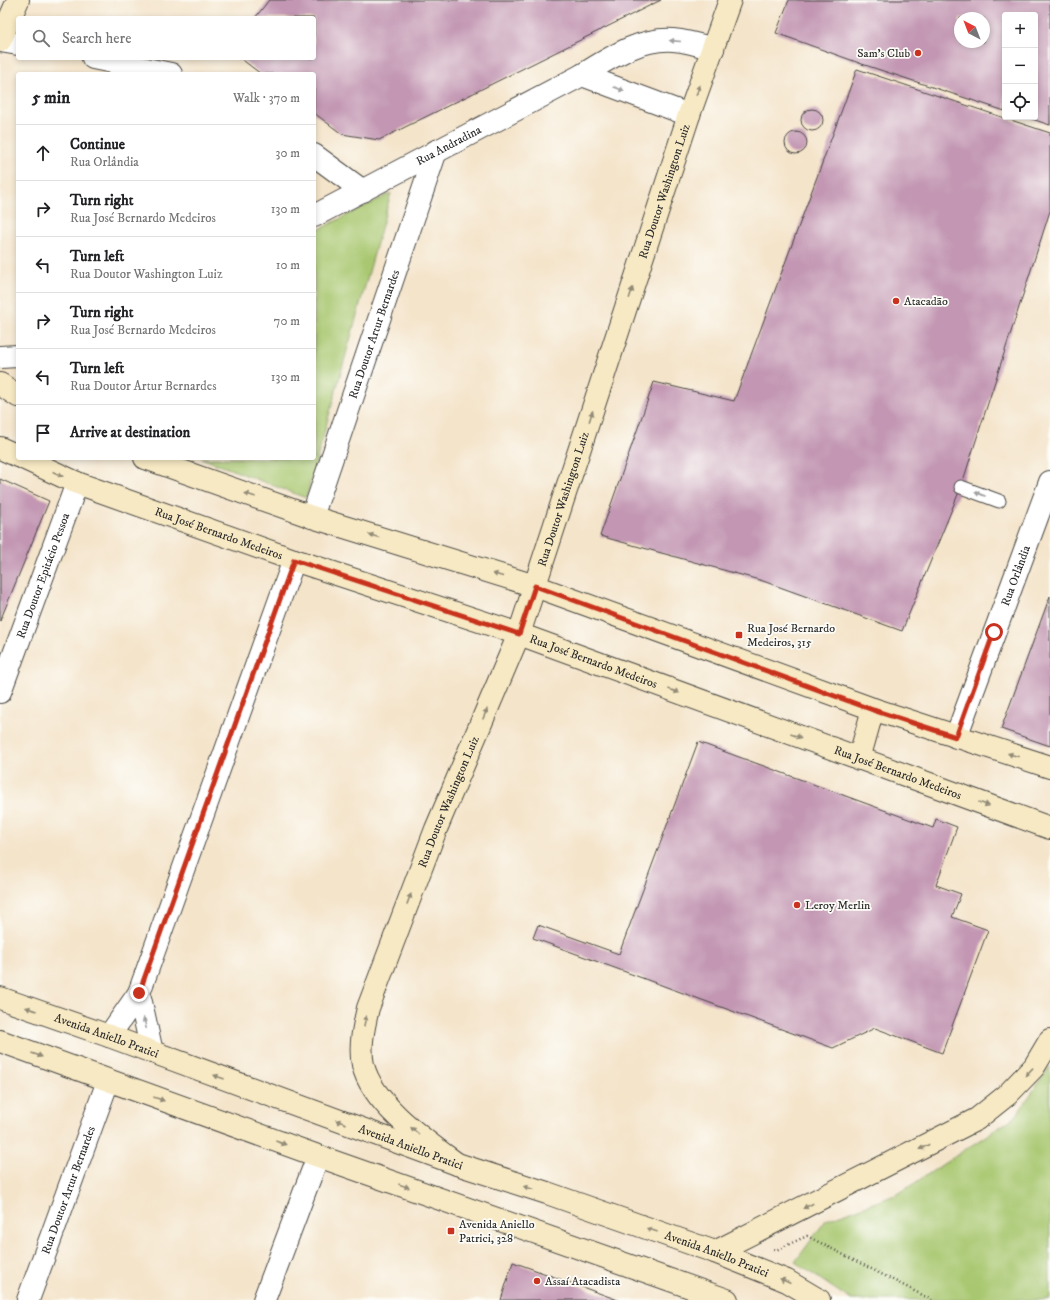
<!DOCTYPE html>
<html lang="en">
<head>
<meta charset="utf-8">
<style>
  body { margin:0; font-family:"IM FELL DW Pica",serif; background:#f6f6f6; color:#202124 }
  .controls { position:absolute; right:12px; top:12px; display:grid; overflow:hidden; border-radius:4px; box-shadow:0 2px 6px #0003 }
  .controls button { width:36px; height:36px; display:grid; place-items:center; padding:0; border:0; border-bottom:1px solid #e0e0e0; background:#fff; color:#202124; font:20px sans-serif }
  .compass { position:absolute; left:954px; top:12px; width:36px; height:36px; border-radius:50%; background:#fff; box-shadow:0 2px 6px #0003; rotate:318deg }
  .stop { position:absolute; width:12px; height:12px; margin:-9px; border:3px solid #c8321e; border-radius:50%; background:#fff }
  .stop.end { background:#c8321e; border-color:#fff; box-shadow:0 1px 4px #0008 }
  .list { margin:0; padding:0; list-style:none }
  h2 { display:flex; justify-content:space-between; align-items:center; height:52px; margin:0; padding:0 16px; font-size:17px }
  h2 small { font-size:13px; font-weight:400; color:#757577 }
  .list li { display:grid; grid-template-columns:26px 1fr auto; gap:12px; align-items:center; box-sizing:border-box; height:56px; padding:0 16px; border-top:1px solid #e0e0e0 }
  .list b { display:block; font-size:15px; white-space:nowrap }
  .list p { margin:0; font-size:13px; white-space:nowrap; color:#757577 }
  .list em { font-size:13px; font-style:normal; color:#757577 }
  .icon { flex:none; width:22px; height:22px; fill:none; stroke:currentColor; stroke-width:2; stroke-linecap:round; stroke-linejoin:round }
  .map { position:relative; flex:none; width:1050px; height:1300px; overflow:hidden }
  .search { position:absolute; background:#fff; box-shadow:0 2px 6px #0003; left:16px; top:16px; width:300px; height:44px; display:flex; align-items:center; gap:10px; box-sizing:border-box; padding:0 14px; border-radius:4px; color:#757577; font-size:15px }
  .panel { position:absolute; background:#fff; box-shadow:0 2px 6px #0003; left:16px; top:72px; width:300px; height:388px; border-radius:4px }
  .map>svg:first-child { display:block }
  .green { fill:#a8c76f; stroke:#6a794d }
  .building { fill:#c397b3; fill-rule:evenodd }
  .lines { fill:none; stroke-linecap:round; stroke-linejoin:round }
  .lane-casing { stroke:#494743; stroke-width:15 }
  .street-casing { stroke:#494743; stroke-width:24 }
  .secondary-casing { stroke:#494743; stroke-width:24 }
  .path { stroke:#494743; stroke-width:2.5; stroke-dasharray:1 3; stroke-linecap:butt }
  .lane { stroke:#fff; stroke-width:13 }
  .street { stroke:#fff; stroke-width:22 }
  .secondary { stroke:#f7e9c3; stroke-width:22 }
  .oneway { fill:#a0a0a0 }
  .oneway2 { fill:#918a77 }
  .route { stroke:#c8321e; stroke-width:5 }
  .poi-dot { fill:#c8321e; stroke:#fdfcf7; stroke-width:1.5 }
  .labels { text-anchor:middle; stroke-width:3.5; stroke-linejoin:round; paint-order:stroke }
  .poi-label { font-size:12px; fill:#2b2b2b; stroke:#fdfcf7; text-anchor:start }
  .street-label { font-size:12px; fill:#2b2b2b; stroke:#fdfcf7 }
</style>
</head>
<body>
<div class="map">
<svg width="1050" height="1300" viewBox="0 0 1050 1300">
  <rect width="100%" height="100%" fill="#fdfcf7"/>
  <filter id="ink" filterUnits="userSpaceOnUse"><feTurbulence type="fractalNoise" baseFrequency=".025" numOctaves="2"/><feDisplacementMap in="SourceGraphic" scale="8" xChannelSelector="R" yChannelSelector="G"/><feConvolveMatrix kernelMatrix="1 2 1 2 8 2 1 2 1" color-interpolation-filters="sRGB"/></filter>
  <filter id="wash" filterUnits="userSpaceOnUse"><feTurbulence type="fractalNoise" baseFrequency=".012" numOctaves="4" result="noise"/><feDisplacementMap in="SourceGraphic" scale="16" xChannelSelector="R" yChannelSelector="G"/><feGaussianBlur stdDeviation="0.9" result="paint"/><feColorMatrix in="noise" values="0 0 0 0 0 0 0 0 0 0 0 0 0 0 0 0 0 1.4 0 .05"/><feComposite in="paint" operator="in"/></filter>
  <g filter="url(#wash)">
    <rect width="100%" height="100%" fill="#f4e4ca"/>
    <!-- green -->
    <g class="green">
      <path d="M391,193L306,498L201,458H314V232Z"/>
      <path d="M1050,1066V1300H851L795,1262L826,1220L898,1194L1016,1116Z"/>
    </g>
    <g id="blocks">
      <!-- building -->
      <g class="building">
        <path d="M269,0H661L379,140L342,134L314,113V74H261L240,58H314V18H255Z"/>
        <path d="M789,0H1050V125L1026,117H1035V15H1005V111L862,64L776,33ZM960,18H984V42H960Z"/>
        <path d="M857,69L1050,133V211L961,487L902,631L763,581L600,536L654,382L734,401Z"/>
        <circle cx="812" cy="120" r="11"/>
        <circle cx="796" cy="143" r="11"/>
        <path d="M0,479L49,501L0,621Z"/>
        <path d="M1050,596V746L1001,729Z"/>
        <path d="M698,742L933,828L936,819L957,827L936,885L961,894L952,917L988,930L942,1053L875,1028L833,1048L533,938L538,925L619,954Z"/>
        <path d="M513,1262L618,1300H501Z"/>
      </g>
    </g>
  </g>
  <g filter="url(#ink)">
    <use href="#blocks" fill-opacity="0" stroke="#494743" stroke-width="1"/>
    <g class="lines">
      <!-- lane casing -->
      <g class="lane-casing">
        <path id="lane" d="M961,487L999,501"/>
      </g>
      <!-- street casing -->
      <g class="street-casing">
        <g id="street">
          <path d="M0,41L18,44"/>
          <path d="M93,58L171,74"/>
          <path d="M582,75L689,115"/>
          <path d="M314,155L363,191"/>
          <path id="s1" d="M314,216L582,75C610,58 639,38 673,40C687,41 700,45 713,49"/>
          <path d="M0,357L18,356"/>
          <path id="s2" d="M312,517L436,151"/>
          <path id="s3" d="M0,692L77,483"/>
          <path id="s4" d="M956,737L1050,482"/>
          <path d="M139,993L152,1052"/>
          <path d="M109,1036L139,993L294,560"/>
          <path id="s5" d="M28,1300L108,1081"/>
          <path d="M264,1300L318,1156"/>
        </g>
      </g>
      <!-- secondary casing -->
      <g class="secondary-casing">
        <g id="secondary">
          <path d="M0,41L18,0"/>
          <path d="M0,384L18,396"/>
          <path d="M0,448L18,456"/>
          <path id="s6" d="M23,458L77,483L294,560L519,634L1050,828"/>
          <path d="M145,458L312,517L535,586L873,709L1050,767"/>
          <path d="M859,759L873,709"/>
          <path id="s7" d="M0,998L109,1036L457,1164L547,1193L715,1252L787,1281L819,1300"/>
          <path d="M0,1041L318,1156L727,1300"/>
          <path id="s8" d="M457,1164C426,1141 372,1104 363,1065C359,1046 364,1026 368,1008L436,829L519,634L689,115L730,0"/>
          <path d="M715,1252L977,1119L1007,1095L1034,1067L1050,1040"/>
        </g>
      </g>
      <!-- path -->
      <path class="path" d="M774,1249L776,1250L807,1236L932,1300"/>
      <!-- lane -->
      <use href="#lane" class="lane"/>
      <!-- street -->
      <use href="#street" class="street"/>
      <!-- secondary -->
      <use href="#secondary" class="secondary"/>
    </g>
    <!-- one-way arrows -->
    <defs><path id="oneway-solid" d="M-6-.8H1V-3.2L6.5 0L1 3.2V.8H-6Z"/></defs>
    <g class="oneway">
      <use href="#oneway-solid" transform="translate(675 41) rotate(-175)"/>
      <use href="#oneway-solid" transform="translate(619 89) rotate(21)"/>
      <use href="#oneway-solid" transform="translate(980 494) rotate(-159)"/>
      <use href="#oneway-solid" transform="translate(145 1023) rotate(-103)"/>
    </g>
    <g class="oneway2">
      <use href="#oneway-solid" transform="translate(698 90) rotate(-71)"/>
      <use href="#oneway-solid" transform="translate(631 293) rotate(-72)"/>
      <use href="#oneway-solid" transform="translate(591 416) rotate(-72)"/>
      <use href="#oneway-solid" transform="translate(58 474) rotate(25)"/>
      <use href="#oneway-solid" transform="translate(250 495) rotate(-160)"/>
      <use href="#oneway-solid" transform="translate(374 536) rotate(-163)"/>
      <use href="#oneway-solid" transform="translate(498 575) rotate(-163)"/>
      <use href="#oneway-solid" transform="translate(674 691) rotate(20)"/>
      <use href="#oneway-solid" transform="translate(485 714) rotate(-67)"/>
      <use href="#oneway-solid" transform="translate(796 736) rotate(20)"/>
      <use href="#oneway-solid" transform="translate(1013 755) rotate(-162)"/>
      <use href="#oneway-solid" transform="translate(984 804) rotate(20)"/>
      <use href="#oneway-solid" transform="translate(409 899) rotate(-69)"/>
      <use href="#oneway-solid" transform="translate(31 1009) rotate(-161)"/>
      <use href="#oneway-solid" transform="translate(365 1021) rotate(-78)"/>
      <use href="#oneway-solid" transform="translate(37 1055) rotate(20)"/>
      <use href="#oneway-solid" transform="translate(1029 1072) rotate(133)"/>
      <use href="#oneway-solid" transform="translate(219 1077) rotate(-160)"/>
      <use href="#oneway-solid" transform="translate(159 1099) rotate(20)"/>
      <use href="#oneway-solid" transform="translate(341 1122) rotate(-160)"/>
      <use href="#oneway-solid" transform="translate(415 1131) rotate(-139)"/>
      <use href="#oneway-solid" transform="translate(281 1143) rotate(20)"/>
      <use href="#oneway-solid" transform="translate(924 1147) rotate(153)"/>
      <use href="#oneway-solid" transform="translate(404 1186) rotate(19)"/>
      <use href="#oneway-solid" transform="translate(529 1188) rotate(-164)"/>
      <use href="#oneway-solid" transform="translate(808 1206) rotate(153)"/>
      <use href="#oneway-solid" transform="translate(652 1230) rotate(-161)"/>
      <use href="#oneway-solid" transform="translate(785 1281) rotate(-155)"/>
    </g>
  </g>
  <g class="lines" filter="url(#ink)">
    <!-- route -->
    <path class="route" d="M139,993L294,560L519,634L535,586L873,710L956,737L994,632"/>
  </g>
  <!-- markers -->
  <g class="poi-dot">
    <circle cx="918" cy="53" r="4"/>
    <circle cx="896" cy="301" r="4"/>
    <rect x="735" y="631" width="8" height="8" rx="2"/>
    <circle cx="797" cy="905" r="4"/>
    <rect x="447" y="1227" width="8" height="8" rx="2"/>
    <circle cx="537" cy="1281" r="4"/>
  </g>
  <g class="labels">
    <!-- poi labels -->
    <g class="poi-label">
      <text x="910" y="57" text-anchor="end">Sam's Club</text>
      <text x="904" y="305">Atacadão</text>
      <text x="747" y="632">Rua José Bernardo<tspan x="747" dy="14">Medeiros, 315</tspan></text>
      <text x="805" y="909">Leroy Merlin</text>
      <text x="459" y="1228">Avenida Aniello<tspan x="459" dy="14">Patrici, 328</tspan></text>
      <text x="545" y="1285">Assaí Atacadista</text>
    </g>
    <!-- street labels -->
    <g class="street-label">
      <text dy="4" stroke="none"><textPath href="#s1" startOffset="152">Rua Andradina</textPath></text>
      <text dy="4" stroke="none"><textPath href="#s8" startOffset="1066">Rua Doutor Washington Luiz</textPath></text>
      <text dy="4" stroke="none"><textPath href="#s2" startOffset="193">Rua Doutor Artur Bernardes</textPath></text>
      <text dy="4" stroke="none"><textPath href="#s8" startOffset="742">Rua Doutor Washington Luiz</textPath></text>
      <text dy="4" stroke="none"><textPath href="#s6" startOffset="210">Rua José Bernardo Medeiros</textPath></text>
      <text dy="4" stroke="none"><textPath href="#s4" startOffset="172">Rua Orlândia</textPath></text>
      <text dy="4" stroke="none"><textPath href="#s3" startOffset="124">Rua Doutor Epitácio Pessoa</textPath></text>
      <text dy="4" stroke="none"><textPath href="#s6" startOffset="606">Rua José Bernardo Medeiros</textPath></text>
      <text dy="4" stroke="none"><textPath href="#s6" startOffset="930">Rua José Bernardo Medeiros</textPath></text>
      <text dy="4" stroke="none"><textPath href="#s8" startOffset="418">Rua Doutor Washington Luiz</textPath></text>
      <text dy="4" stroke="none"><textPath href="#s7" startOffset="113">Avenida Aniello Pratici</textPath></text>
      <text dy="4" stroke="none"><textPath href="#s7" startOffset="437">Avenida Aniello Pratici</textPath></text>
      <text dy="4" stroke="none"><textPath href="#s5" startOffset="117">Rua Doutor Artur Bernardes</textPath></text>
      <text dy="4" stroke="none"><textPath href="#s7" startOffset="761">Avenida Aniello Pratici</textPath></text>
    </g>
  </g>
</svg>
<div class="controls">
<button>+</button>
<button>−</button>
<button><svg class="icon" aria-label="locate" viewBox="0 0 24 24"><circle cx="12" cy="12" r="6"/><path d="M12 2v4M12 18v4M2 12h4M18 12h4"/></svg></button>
</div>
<svg class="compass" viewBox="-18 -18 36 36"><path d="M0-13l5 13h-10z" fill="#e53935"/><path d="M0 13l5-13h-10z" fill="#757577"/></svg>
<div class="stop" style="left:994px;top:632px"></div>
<div class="stop end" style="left:139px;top:993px"></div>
<div class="search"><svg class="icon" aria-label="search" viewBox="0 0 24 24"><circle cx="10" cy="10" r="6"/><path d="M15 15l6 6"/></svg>Search here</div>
<section class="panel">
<h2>5 min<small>Walk · 370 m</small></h2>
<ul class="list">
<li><svg class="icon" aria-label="ahead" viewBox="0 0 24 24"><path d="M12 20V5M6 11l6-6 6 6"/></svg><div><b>Continue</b><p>Rua Orlândia</p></div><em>30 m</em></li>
<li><svg class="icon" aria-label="right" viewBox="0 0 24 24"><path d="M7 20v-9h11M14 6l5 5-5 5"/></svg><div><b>Turn right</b><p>Rua José Bernardo Medeiros</p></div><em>130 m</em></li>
<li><svg class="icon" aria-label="left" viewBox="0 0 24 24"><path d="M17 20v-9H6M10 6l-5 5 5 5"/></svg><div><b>Turn left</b><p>Rua Doutor Washington Luiz</p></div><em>10 m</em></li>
<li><svg class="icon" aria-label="right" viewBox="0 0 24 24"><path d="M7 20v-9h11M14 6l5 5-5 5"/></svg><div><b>Turn right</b><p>Rua José Bernardo Medeiros</p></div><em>70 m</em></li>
<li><svg class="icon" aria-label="left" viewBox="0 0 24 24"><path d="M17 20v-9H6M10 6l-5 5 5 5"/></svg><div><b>Turn left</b><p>Rua Doutor Artur Bernardes</p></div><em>130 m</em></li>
<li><svg class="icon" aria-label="arrive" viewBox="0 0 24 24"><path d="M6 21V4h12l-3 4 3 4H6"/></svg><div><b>Arrive at destination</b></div></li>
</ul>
</section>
</div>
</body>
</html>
